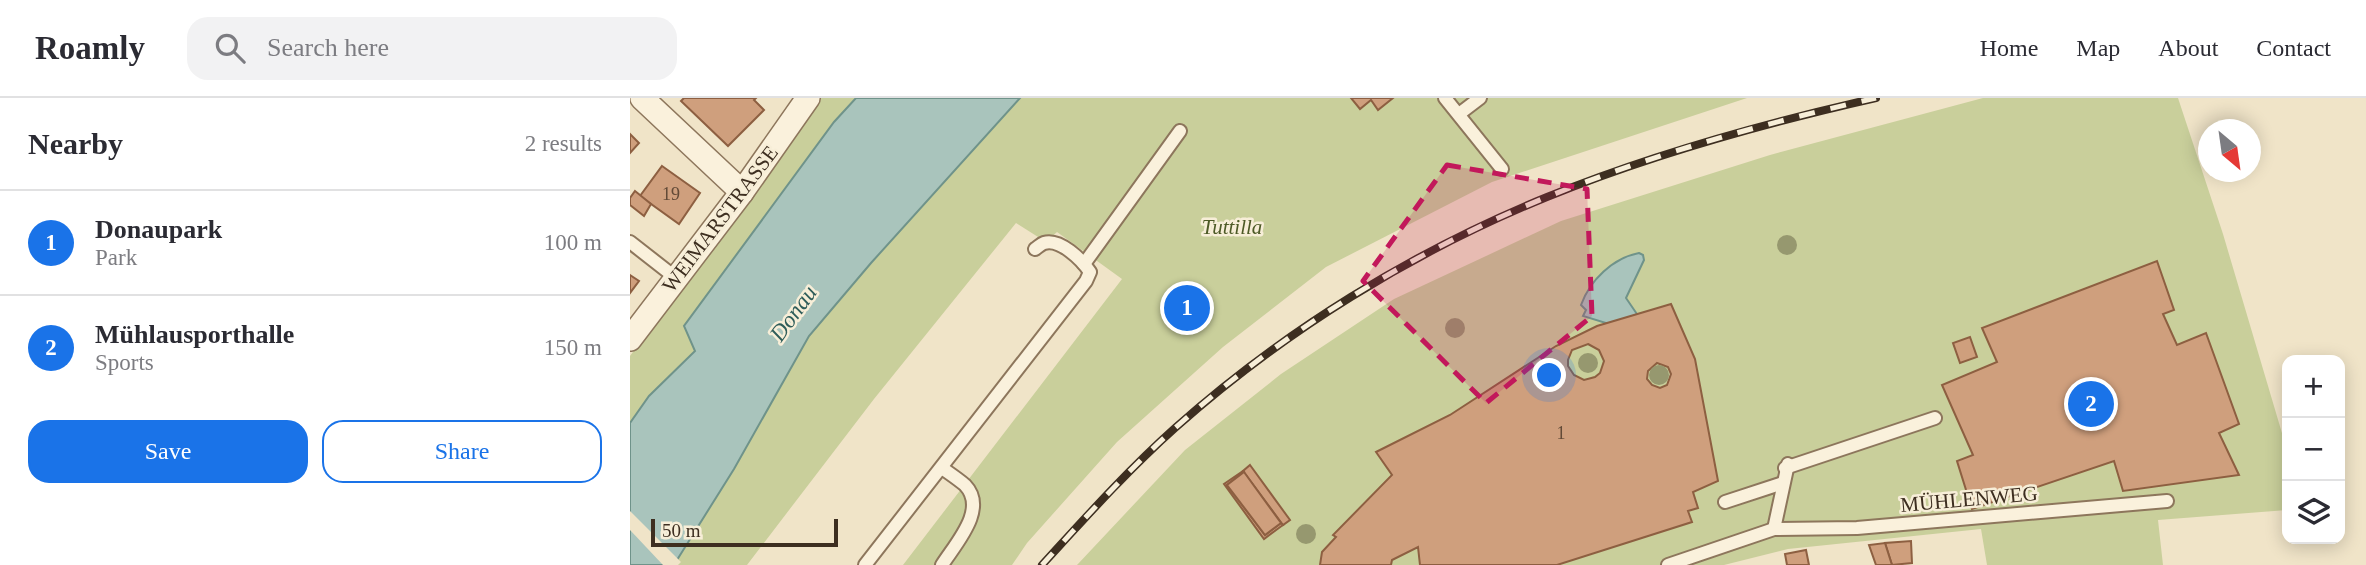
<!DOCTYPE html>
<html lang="en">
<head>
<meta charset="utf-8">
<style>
  body { margin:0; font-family:"Times New Roman",serif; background:#f2f2f3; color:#2b2b33 }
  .controls { position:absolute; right:21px; bottom:21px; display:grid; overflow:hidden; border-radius:14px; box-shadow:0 4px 18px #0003 }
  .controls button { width:63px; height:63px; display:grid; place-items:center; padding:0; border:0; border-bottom:2px solid #e1e1e2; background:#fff; color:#2b2b33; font:35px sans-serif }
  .compass { position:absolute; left:1568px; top:21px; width:63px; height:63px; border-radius:50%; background:#fff; box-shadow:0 4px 18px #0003; rotate:151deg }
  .scale { position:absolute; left:21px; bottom:18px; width:187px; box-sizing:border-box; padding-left:7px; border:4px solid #3d2e20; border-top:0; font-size:19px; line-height:24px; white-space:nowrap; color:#3d2e20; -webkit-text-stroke:5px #f7eed8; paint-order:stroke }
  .you { position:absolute; left:920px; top:278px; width:24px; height:24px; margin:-18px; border:5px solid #fff; border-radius:50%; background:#1a73e8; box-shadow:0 0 0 10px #1a73e833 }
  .badge { display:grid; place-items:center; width:46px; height:46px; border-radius:50%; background:#1a73e8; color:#fff; font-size:23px; font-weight:700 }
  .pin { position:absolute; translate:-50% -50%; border:4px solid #fff; box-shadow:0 2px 7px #0006 }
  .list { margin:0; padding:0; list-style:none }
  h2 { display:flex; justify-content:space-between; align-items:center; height:91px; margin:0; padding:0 28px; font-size:30px }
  h2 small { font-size:23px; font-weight:400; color:#7c7c81 }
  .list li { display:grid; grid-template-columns:46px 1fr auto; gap:21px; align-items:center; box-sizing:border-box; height:105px; padding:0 28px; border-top:2px solid #e1e1e2 }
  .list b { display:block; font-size:26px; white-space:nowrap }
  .list p { margin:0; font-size:23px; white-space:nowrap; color:#7c7c81 }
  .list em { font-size:23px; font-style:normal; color:#7c7c81 }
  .actions { display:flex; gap:14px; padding:21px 28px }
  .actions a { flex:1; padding:16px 0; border:2px solid #1a73e8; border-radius:21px; text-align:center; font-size:24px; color:#1a73e8 }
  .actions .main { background:#1a73e8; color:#fff }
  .icon { flex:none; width:38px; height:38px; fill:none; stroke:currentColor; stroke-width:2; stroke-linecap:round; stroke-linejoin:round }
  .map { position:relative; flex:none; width:1736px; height:467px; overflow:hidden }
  header { display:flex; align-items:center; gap:42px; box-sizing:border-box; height:98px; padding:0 35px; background:#fff; border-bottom:2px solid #e1e1e2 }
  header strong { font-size:33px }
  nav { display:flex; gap:38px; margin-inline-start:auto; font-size:24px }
  .search { width:490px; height:63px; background:#f2f2f3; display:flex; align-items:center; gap:18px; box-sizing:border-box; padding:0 24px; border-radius:21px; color:#7c7c81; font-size:26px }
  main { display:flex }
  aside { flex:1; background:#fff }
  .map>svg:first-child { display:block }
  .green { fill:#c9cf9b }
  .water { fill:#a9c4bc; stroke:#6f938a; stroke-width:2 }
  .pier { fill:#f0e4c8 }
  .building { fill:#cf9f7d; stroke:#8d5f41; stroke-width:2; fill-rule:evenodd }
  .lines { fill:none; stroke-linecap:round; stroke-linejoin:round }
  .lane-casing { stroke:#8d765c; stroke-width:16 }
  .street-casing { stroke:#8d765c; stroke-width:26 }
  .lane { stroke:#faf1dc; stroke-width:12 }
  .street { stroke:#faf1dc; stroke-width:23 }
  .rail-casing { stroke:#3d2e20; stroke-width:8 }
  .rail { stroke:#f7eed8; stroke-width:5; stroke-dasharray:16; stroke-linecap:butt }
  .tree { fill:#96986f }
  .marked { fill:#c2185b; fill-opacity:0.2; stroke:#c2185b; stroke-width:5; stroke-dasharray:14 9; stroke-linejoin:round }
  .labels { text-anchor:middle; stroke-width:5; stroke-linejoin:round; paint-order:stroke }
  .number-label { font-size:18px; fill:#624a37 }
  .street-label { font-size:21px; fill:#3d2e20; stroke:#f7eed8 }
  .park-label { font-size:21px; font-style:italic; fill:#4d5a26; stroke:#f7eed8 }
  .water-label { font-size:23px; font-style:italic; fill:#2f5d5a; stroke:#f7eed8 }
</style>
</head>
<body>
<header>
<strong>Roamly</strong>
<div class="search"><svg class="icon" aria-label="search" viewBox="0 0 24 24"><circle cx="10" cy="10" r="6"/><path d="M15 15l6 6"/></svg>Search here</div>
<nav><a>Home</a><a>Map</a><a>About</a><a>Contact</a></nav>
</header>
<main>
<aside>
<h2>Nearby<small>2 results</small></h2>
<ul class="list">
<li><span class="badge">1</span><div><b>Donaupark</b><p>Park</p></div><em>100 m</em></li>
<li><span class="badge">2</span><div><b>Mühlausporthalle</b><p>Sports</p></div><em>150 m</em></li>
</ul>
<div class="actions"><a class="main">Save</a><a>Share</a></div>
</aside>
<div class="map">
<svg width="1736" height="467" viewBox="0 0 1736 467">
  <rect width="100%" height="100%" fill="#f0e4c8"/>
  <!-- green -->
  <g class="green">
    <path d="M189,0H226L204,24L55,227L65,253L19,298L0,325V258Z"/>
    <path d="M390,0H1117L862,84L696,169L593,249L487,344L397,445L382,467H273L492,181L427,134L416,144L386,125L244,301L117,467H43L104,371L179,238L241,165Z"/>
    <path d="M1353,0H1548L1593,136L1657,352V412L1528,422L1533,467H1357L1351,431L1158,451L1094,467H447L555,352L651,276L764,201L931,123L1140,57Z"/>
  </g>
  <!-- water -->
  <g class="water">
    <path d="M226,0H390L241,165L179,238L104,371L47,462L43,467H0V325L19,298L65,253L54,228L204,24Z"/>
    <path d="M1009,155L1013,157L1014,162L996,200L1009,219L979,226L953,218L956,212L951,207C960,182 983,160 1009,155Z"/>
  </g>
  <!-- pier -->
  <path class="pier" d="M0,413L51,464L48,467H33L0,432Z"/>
  <!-- building -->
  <g class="building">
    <path d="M54,0H126L124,2L134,12L98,48L51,3Z"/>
    <path d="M721,0H763L748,12L741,2L730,11Z"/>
    <path d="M0,36L9,45L0,55Z"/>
    <path d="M32,68L70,95L49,126L10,98Z"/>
    <path d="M5,93L21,106L14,118L0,107V100Z"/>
    <path d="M1527,163L1544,212L1533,216L1547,247L1576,235L1609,326L1589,335L1609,377L1493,393L1484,363L1342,411L1327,363L1343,357L1312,287L1367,264L1352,230Z"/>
    <path d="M0,177L9,183L0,195Z"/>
    <path d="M1041,206L1065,261L1088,383L1063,394L1068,410L1058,413L1062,424L927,467H790L788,449L762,462L761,467H690L692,454L706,439L703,437L762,377L746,354L820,317L926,248L967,228ZM958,246L969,252L974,263L970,275L965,279L954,282L944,277L938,268V262L942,252ZM1027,265L1038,269L1041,276L1037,287L1030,290L1022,287L1017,281L1018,273Z"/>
    <path d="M1340,239L1347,259L1330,265L1323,245Z"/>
    <path d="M620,367L660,422L653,427L613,373Z"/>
    <path d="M613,373L614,374L597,387L635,437L651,425L653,427L634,441L594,386Z"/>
    <path d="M614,374L651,425L635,437L597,387Z"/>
    <path d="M1281,443L1282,465L1262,467L1255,445Z"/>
    <path d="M1255,445L1262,467H1246L1239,447Z"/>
    <path d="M1176,452L1179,467H1157L1155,456Z"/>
  </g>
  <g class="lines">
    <!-- lane casing -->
    <g class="lane-casing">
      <g id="lane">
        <path d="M815,0L872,71"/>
        <path d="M829,16L850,0"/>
        <path d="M0,144L46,180"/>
        <path d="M454,166L550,33"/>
        <path d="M312,370C319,375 328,381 335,387C358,411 326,445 312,467"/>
        <path d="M1155,370L1305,320"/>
        <path d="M1095,404L1153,385"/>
        <path d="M1144,431L1158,366"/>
        <path d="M235,467L456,183L460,174C452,162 430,140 414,145C411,146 408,149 405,151"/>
        <path d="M1038,467L1144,431L1227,430L1537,403"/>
      </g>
    </g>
    <!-- street casing -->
    <g class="street-casing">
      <g id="street">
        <path d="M12,0L112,94"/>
        <path d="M0,241L112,94L178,0"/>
      </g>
    </g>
    <!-- lane -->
    <use href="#lane" class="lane"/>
    <!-- street -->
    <use href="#street" class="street"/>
    <!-- rail casing -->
    <g class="rail-casing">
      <path id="rail" d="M412,467C455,420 497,373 545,330C654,233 782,154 917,99C1023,56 1135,25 1246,0"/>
    </g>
    <!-- rail -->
    <use href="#rail" class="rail"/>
  </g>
  <!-- trees -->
  <g class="tree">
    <circle cx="1157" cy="147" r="10"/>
    <circle cx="825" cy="230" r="10"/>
    <circle cx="958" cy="265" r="10"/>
    <circle cx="1029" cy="277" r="10"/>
    <circle cx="676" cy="436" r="10"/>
  </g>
  <!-- marked area -->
  <path class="marked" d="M817,67L957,91L962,218L856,305L733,183Z"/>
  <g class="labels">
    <!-- number labels -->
    <g class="number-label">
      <text x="41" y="102">19</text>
      <text x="931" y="341">1</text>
    </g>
    <!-- street labels -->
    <g class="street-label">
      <text transform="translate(90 121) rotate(-53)" y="7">WEIMARSTRASSE</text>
      <text transform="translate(1339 401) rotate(-5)" y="7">MÜHLENWEG</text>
    </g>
    <!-- park labels -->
    <g class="park-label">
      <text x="602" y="136">Tuttilla</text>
    </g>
    <!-- water labels -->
    <g class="water-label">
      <text transform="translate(163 215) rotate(-54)" y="8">Donau</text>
    </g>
  </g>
</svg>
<div class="controls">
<button>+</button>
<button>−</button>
<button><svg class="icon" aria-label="layers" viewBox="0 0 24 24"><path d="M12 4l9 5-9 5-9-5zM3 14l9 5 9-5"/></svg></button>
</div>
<svg class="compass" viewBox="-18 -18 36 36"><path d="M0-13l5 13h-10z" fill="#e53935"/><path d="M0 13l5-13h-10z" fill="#7c7c81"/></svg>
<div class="scale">50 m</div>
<div class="you"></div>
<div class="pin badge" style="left:557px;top:210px">1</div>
<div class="pin badge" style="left:1461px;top:306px">2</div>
</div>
</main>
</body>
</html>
